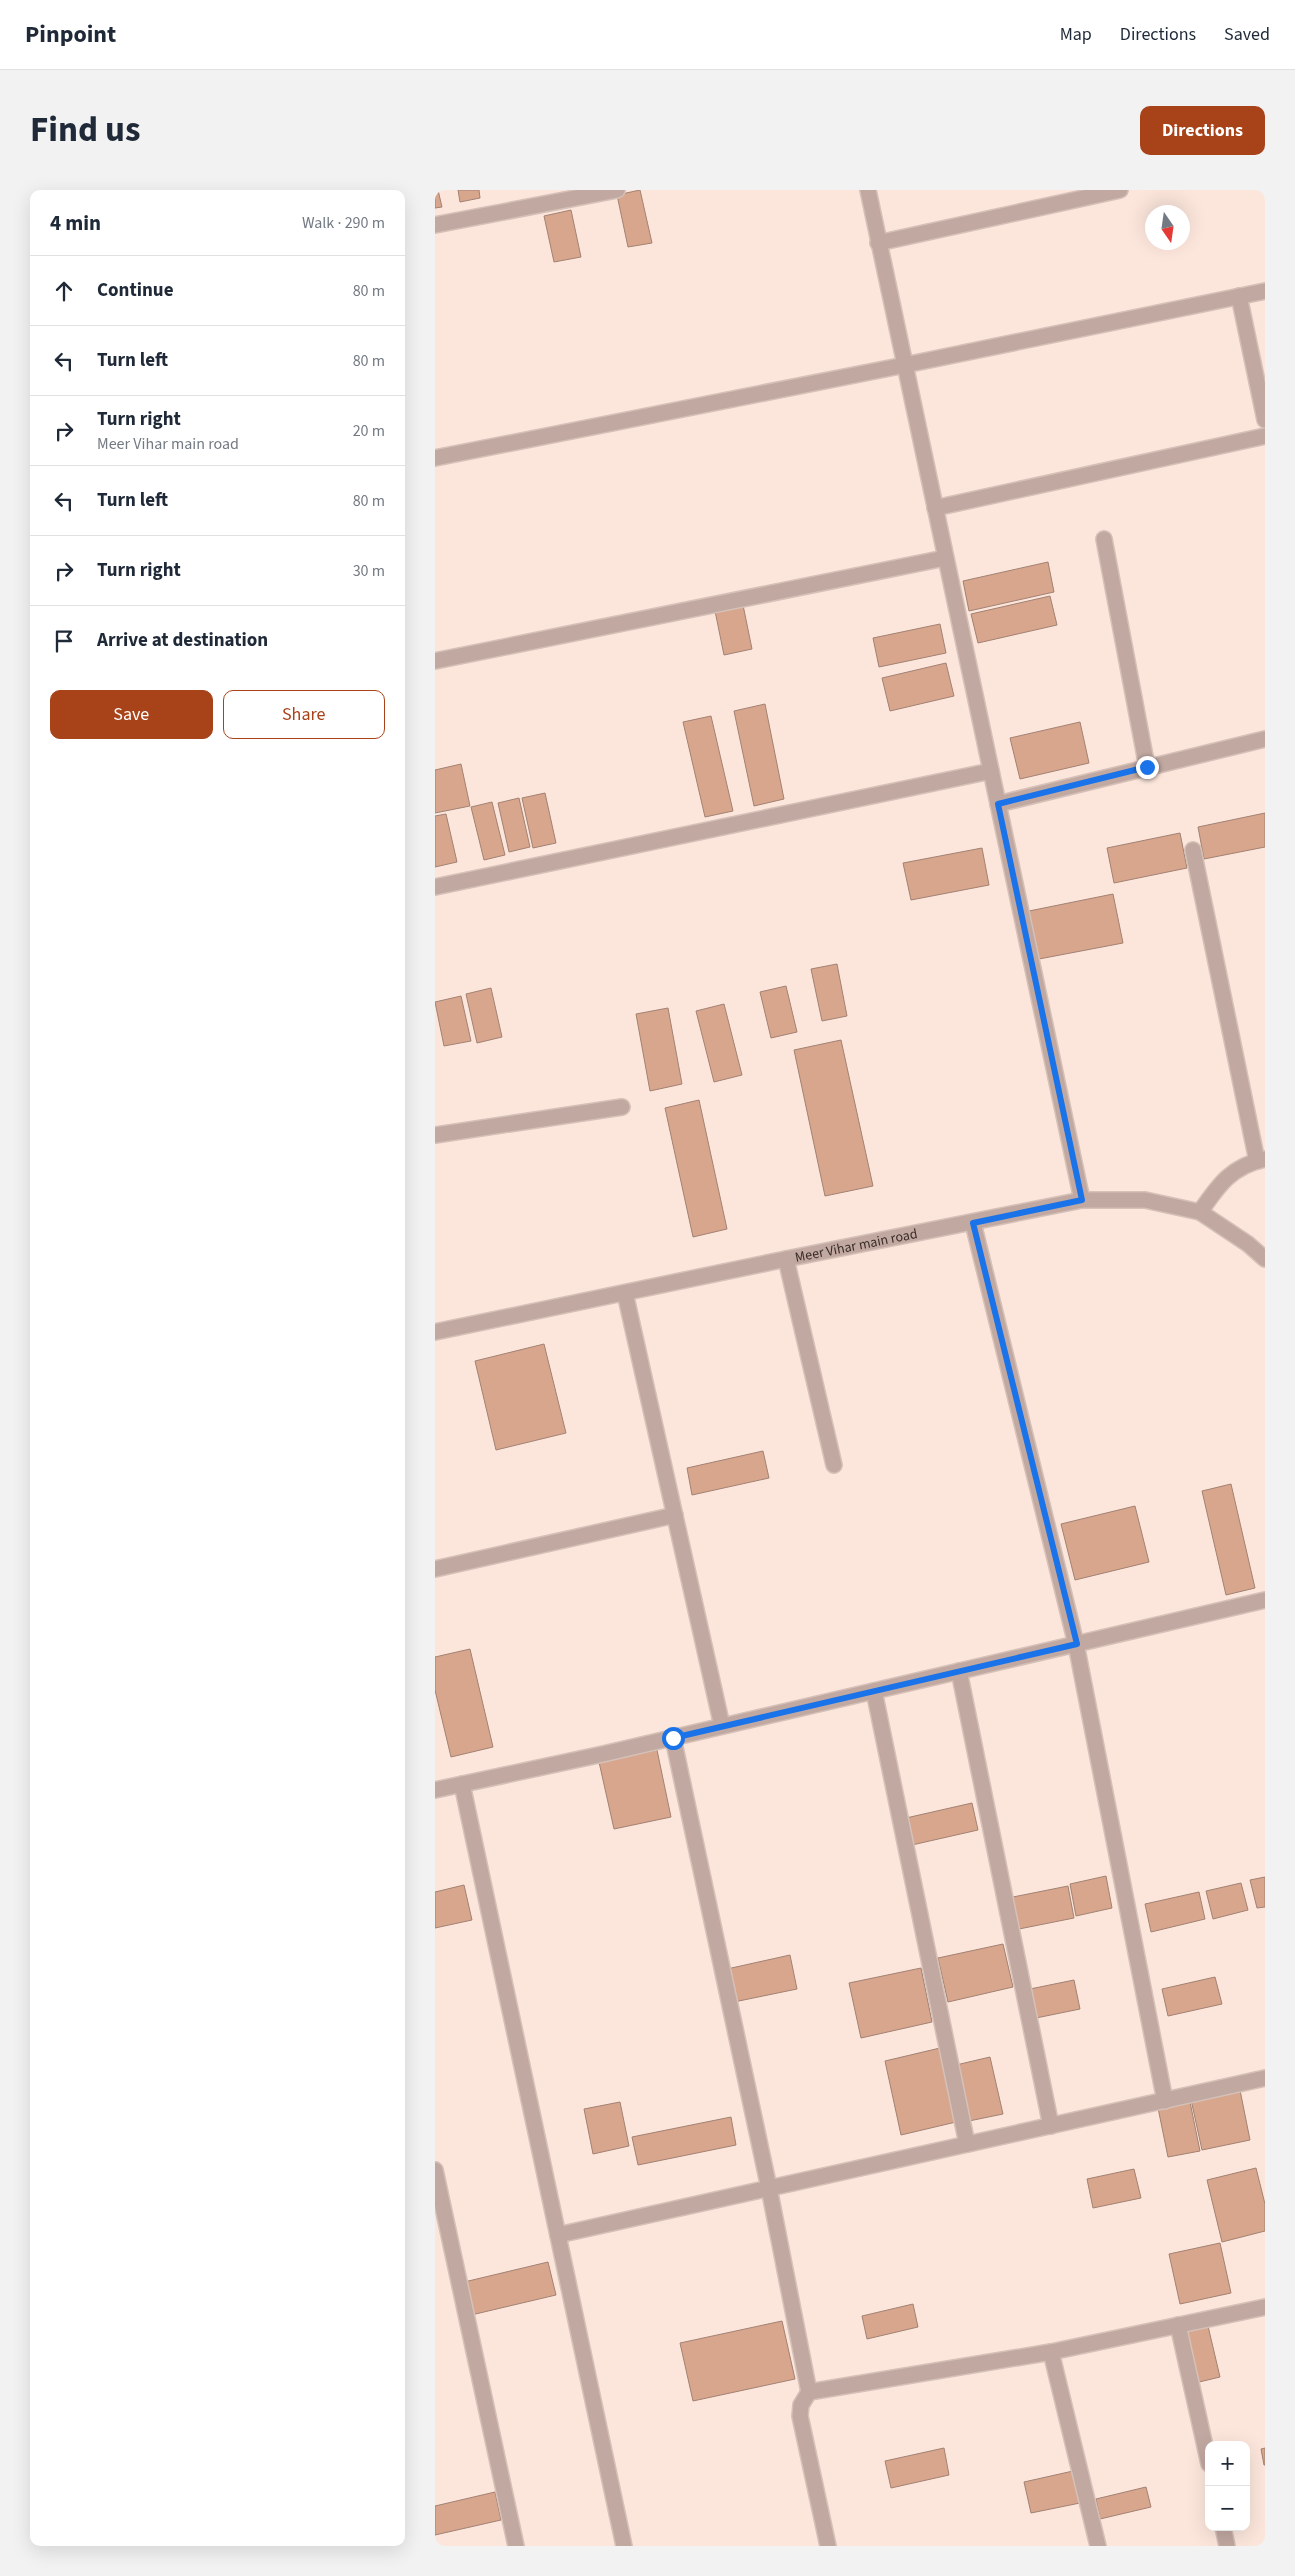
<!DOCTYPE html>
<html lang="en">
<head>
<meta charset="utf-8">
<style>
  body { margin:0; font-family:"Source Sans 3",sans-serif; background:#f2f2f3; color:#1f2937 }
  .controls { position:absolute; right:15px; bottom:15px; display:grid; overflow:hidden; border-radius:10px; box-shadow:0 5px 20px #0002 }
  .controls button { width:45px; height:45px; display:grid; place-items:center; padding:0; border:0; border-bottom:1px solid #e0e1e3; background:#fff; color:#1f2937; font:25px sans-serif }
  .compass { position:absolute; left:710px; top:15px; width:45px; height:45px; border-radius:50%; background:#fff; box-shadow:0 5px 20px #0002; rotate:167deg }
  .stop { position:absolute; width:15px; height:15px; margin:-11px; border:4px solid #1a73e8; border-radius:50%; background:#fff }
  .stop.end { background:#1a73e8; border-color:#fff; box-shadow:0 1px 5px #0008 }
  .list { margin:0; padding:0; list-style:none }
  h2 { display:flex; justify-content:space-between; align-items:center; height:65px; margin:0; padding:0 20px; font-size:21px }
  h2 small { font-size:16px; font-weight:400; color:#747a83 }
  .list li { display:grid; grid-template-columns:32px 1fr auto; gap:15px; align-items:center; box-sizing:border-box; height:70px; padding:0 20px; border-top:1px solid #e0e1e3 }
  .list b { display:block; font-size:19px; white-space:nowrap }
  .list p { margin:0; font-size:16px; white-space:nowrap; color:#747a83 }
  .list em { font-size:16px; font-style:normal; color:#747a83 }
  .actions { display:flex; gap:10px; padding:15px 20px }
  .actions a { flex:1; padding:11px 0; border:1px solid #a84219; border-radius:10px; text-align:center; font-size:18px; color:#a84219 }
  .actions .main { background:#a84219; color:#fff }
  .icon { flex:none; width:28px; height:28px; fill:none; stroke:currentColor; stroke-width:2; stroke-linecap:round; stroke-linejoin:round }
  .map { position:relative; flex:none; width:830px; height:2356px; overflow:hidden; border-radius:10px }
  header { display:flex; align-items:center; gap:30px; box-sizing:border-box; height:70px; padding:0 25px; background:#fff; border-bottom:1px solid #e0e1e3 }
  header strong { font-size:24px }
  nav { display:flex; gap:28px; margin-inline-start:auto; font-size:18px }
  .intro { display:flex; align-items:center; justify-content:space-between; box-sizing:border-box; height:120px; padding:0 30px }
  h1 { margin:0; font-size:35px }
  .button { padding:12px 22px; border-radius:10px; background:#a84219; color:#fff; font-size:18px; font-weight:700 }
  main { display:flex; gap:30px; padding:0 30px }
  aside { flex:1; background:#fff; border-radius:10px; box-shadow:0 5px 20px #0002 }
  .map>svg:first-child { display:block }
  .building { fill:#d8a58d; stroke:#a28273 }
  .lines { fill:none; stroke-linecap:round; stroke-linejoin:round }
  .street-casing { stroke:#d5c1b8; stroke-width:18 }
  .street { stroke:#c1a8a1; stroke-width:15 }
  .route { stroke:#1a73e8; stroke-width:6 }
  .labels { text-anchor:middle; stroke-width:4; stroke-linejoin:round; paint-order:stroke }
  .street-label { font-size:14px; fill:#392c26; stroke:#fff }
</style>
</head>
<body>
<header>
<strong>Pinpoint</strong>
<nav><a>Map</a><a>Directions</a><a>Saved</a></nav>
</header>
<div class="intro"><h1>Find us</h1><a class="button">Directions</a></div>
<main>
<aside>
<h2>4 min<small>Walk · 290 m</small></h2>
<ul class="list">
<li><svg class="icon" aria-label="ahead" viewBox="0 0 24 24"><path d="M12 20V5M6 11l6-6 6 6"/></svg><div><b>Continue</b></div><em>80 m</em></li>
<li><svg class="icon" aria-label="left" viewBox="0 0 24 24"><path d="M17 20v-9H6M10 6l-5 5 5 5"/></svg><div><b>Turn left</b></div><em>80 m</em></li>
<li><svg class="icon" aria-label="right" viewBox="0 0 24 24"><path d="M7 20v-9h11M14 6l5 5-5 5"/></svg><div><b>Turn right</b><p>Meer Vihar main road</p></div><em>20 m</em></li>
<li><svg class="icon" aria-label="left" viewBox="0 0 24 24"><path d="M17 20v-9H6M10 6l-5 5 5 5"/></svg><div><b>Turn left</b></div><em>80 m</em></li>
<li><svg class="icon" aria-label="right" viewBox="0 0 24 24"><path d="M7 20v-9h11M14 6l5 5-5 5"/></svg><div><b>Turn right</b></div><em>30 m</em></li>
<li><svg class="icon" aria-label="arrive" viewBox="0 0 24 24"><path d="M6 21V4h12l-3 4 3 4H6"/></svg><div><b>Arrive at destination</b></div></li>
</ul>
<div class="actions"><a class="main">Save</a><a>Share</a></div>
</aside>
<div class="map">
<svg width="830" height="2356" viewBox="0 0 830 2356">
  <rect width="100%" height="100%" fill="#fce6dc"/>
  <!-- building -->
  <g class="building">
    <path d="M0,0H3L7,17L0,18Z"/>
    <path d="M23,0H44L45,8L25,12Z"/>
    <path d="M205,0L217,53L193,57L182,5Z"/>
    <path d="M136,20L146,67L119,72L109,26Z"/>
    <path d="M613,372L619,402L534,421L528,391Z"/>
    <path d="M615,406L622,435L543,453L536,424Z"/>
    <path d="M308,415L317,459L289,465L280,421Z"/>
    <path d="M505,434L511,463L444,477L438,448Z"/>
    <path d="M511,473L519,506L455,521L447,488Z"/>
    <path d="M330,514L349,609L319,616L299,521Z"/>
    <path d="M276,526L298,621L270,627L248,532Z"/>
    <path d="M645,532L654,573L585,589L575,548Z"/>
    <path d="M26,574L35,616L0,623V580Z"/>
    <path d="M110,603L121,653L98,658L87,608Z"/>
    <path d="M84,608L95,657L74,662L63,613Z"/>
    <path d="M57,612L70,665L49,670L36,617Z"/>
    <path d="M830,623V657L769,669L763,637Z"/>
    <path d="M11,624L22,672L0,677V626Z"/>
    <path d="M745,643L752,678L679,693L672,658Z"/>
    <path d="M547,658L554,695L476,710L468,673Z"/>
    <path d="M678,704L688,753L604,769L594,721Z"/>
    <path d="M402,774L412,826L387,831L376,779Z"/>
    <path d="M351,796L362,842L336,848L325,802Z"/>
    <path d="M56,798L67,847L42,853L31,804Z"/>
    <path d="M26,806L36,851L9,856L0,812Z"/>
    <path d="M289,814L307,885L279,892L261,821Z"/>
    <path d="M233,818L247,894L215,901L201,824Z"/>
    <path d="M406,850L438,996L390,1006L359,860Z"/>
    <path d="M264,910L292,1039L258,1047L230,918Z"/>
    <path d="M109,1154L131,1243L61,1260L40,1171Z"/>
    <path d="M328,1261L334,1288L257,1305L252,1278Z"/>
    <path d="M796,1294L820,1398L791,1405L767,1301Z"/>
    <path d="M700,1316L714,1372L640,1390L626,1334Z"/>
    <path d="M35,1459L58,1557L16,1567L0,1500V1467Z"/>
    <path d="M222,1560L236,1627L179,1639L164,1572Z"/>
    <path d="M537,1613L543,1640L477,1655L471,1628Z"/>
    <path d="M671,1686L677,1718L641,1726L635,1694Z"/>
    <path d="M830,1687V1717L822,1718L815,1690Z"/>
    <path d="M806,1693L813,1720L778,1729L771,1701Z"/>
    <path d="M29,1695L37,1730L0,1738V1702Z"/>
    <path d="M633,1696L639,1728L579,1740L573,1708Z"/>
    <path d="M764,1702L770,1729L716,1742L710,1714Z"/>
    <path d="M568,1754L578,1797L513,1812L503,1768Z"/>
    <path d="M355,1765L362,1799L299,1812L292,1779Z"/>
    <path d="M486,1778L497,1832L426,1848L414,1793Z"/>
    <path d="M780,1787L787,1814L733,1826L727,1799Z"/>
    <path d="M639,1790L645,1819L601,1828L595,1799Z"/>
    <path d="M505,1858L521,1932L466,1945L450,1871Z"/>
    <path d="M555,1867L568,1924L534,1931L521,1875Z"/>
    <path d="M804,1895L815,1950L767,1960L755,1905Z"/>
    <path d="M754,1907L765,1961L733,1967L722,1913Z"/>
    <path d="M185,1912L194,1956L158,1964L149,1919Z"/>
    <path d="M296,1927L301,1955L203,1975L197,1947Z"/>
    <path d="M821,1978L830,2014V2041L787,2052L772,1990Z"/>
    <path d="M699,1979L706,2008L658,2018L652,1989Z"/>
    <path d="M785,2053L796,2103L745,2114L734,2064Z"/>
    <path d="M113,2072L121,2105L32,2126L25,2093Z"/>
    <path d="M478,2114L483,2137L432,2149L427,2126Z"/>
    <path d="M347,2131L360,2189L258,2211L245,2153Z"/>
    <path d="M773,2136L785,2187L760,2193L748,2142Z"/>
    <path d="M509,2258L514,2285L456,2298L450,2271Z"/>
    <path d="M830,2258V2275H829L826,2259Z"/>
    <path d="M638,2281L645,2313L596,2323L589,2292Z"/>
    <path d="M711,2297L716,2317L665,2329L661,2309Z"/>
    <path d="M60,2302L66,2330L0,2345V2316Z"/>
  </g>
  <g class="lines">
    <!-- street casing -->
    <g class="street-casing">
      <g id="street">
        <path d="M433,0L647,1010"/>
        <path d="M0,35L182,0"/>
        <path d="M443,53L685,0"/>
        <path d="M804,106L830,230"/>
        <path d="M0,268L470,175L830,101"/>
        <path d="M500,318L830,246"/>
        <path d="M669,349L712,577"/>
        <path d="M0,471L510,368"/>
        <path d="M563,614L830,549"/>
        <path d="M758,660L822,971"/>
        <path d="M0,697L556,581"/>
        <path d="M0,945L187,917"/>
        <path d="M765,1022C783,996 796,976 830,969"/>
        <path d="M538,1033L641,1454L730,1911"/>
        <path d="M351,1069L399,1275"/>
        <path d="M190,1103L287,1536"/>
        <path id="s1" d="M0,1142L351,1069L647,1010H710L765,1022L813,1054L830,1069"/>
        <path d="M0,1379L240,1325"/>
        <path d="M524,1481L616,1936"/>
        <path d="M439,1501L532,1954"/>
        <path d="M238,1548L334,1998L374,2202"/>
        <path d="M27,1594L189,2356"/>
        <path d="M0,1600L168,1564L830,1410"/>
        <path d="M0,1980L81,2356"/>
        <path d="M123,2045L830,1888"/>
        <path d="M743,2135L774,2274"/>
        <path d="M616,2162L663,2356"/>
        <path d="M788,2337L792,2356"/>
        <path d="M393,2356L365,2226L366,2215L374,2202L616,2162L830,2117"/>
      </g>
    </g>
    <!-- street -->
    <use href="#street" class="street"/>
  </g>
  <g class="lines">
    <!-- route -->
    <path class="route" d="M238,1548L642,1454L538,1033L647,1010L563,614L712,577"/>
  </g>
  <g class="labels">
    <!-- street labels -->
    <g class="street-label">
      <text dy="5" stroke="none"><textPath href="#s1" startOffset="430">Meer Vihar main road</textPath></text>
    </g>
  </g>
</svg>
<div class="controls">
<button>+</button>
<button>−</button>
</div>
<svg class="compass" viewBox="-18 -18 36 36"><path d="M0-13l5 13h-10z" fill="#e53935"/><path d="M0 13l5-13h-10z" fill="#747a83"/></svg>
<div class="stop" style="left:238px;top:1548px"></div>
<div class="stop end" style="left:712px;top:577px"></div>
</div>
</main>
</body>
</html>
